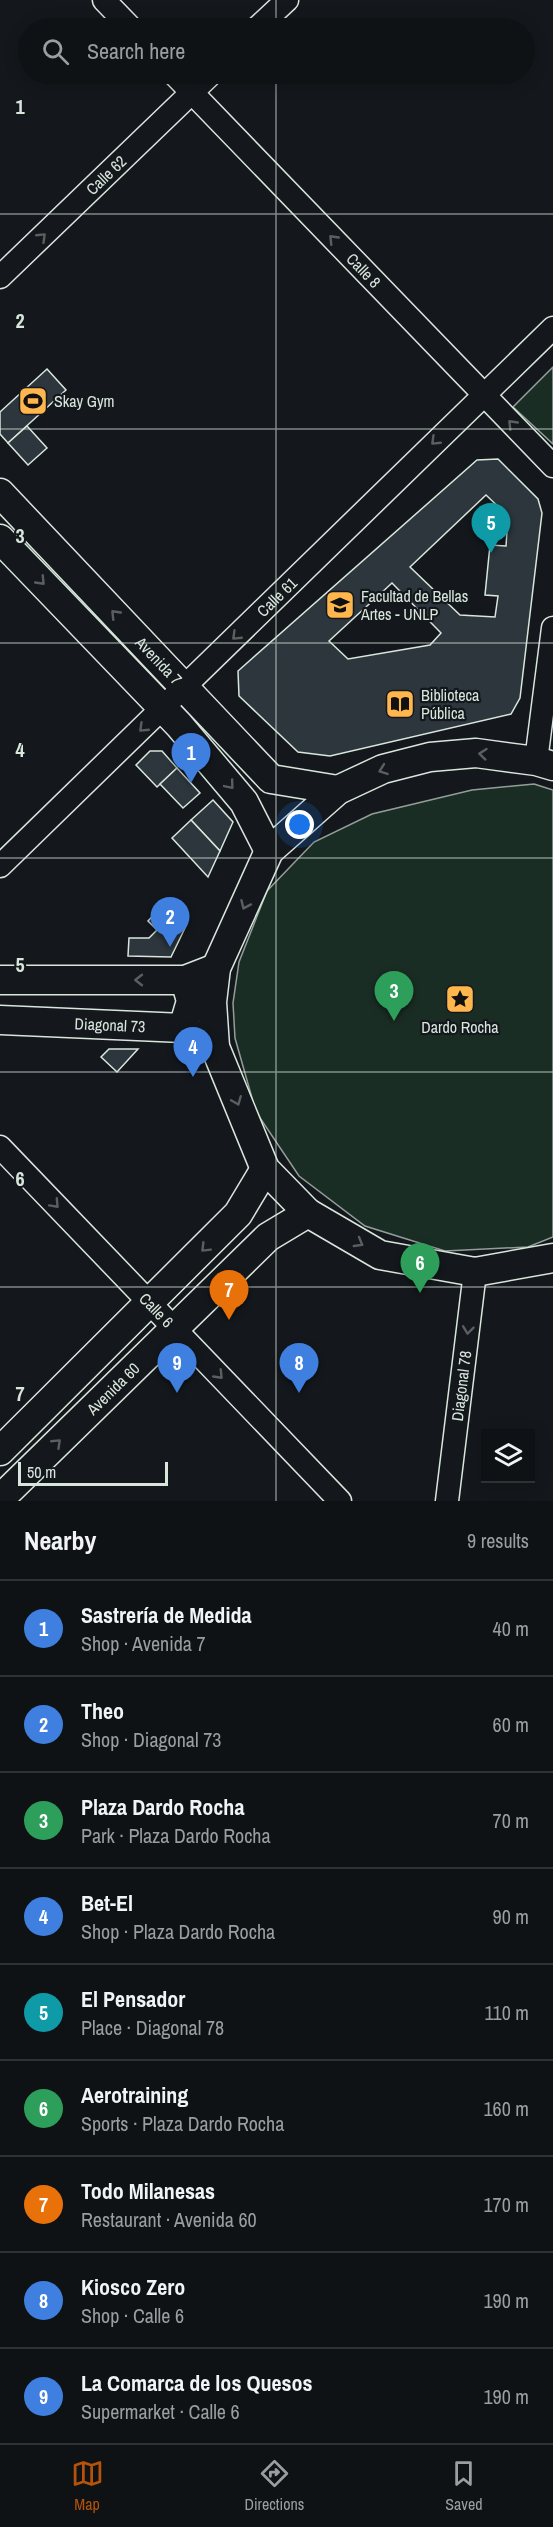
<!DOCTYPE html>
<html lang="en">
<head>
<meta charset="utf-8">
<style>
  body { margin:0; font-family:"Archivo Narrow",sans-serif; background:#1d2022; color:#f1f3f6 }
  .controls { position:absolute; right:18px; bottom:18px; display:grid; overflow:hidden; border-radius:0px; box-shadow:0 3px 15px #0003 }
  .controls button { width:54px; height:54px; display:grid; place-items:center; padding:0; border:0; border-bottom:2px solid #2f3234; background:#0f1215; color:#f1f3f6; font:30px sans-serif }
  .scale { position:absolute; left:18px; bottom:15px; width:150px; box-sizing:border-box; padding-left:6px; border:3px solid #d8e6dc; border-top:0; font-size:16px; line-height:21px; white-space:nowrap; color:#d8e6dc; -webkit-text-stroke:4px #14181c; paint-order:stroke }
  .you { position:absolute; left:300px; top:825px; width:21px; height:21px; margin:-15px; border:4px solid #fff; border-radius:50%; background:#1a73e8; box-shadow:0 0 0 9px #1a73e833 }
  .badge { display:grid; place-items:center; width:39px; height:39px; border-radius:50%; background:#b45309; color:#fff; font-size:20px; font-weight:700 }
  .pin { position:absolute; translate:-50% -50px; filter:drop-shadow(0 2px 3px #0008) }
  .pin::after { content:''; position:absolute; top:32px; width:21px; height:18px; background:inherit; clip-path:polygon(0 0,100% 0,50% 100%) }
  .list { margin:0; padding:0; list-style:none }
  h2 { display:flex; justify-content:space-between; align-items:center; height:78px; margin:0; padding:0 24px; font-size:26px }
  h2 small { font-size:20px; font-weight:400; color:#9b9ea0 }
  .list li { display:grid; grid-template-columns:39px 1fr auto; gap:18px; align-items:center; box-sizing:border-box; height:96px; padding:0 24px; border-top:2px solid #2f3234 }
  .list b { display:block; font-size:22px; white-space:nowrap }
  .list p { margin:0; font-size:20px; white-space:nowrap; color:#9b9ea0 }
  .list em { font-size:20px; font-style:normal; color:#9b9ea0 }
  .icon { flex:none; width:33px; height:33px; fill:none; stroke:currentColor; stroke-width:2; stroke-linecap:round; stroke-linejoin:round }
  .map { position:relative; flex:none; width:553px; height:1501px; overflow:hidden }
  .search { position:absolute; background:#0f1215; box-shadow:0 3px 15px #0003; left:18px; right:18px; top:18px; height:66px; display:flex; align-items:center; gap:15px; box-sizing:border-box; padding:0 21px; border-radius:33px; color:#9b9ea0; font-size:22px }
  .sheet { height:942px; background:#0f1215 }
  nav { display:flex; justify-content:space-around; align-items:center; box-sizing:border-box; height:84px; border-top:2px solid #2f3234; background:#0f1215; font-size:16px; color:#9b9ea0 }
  nav a { display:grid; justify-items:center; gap:3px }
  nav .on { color:#b45309 }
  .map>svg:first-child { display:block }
  .green { fill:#1a2d24; stroke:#939e99; stroke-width:1.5 }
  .building { fill:#2c363c; stroke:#d8e6dc; stroke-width:1.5; fill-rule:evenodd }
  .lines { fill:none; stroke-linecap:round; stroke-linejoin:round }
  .minor-casing { stroke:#d8e6dc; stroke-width:25 }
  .major-casing { stroke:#d8e6dc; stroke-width:31 }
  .minor { stroke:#14181c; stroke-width:22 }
  .major { stroke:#14181c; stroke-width:28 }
  .oneway { stroke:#59605f }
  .grid { fill:none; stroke:#d8e6dc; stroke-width:1.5; stroke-opacity:0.55 }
  .labels { text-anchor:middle; stroke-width:4.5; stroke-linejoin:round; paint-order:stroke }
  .street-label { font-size:16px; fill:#d8e6dc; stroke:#14181c }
  .poi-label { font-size:16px; fill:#d8e6dc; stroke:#14181c; text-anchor:start }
  .grid-label { font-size:20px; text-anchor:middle; font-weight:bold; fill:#d8e6dc; stroke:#14181c; stroke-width:4.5; stroke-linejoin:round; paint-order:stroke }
</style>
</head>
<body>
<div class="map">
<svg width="553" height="1501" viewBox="0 0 553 1501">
  <rect width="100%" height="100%" fill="#14181c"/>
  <!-- green -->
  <g class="green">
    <path d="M553,367V444L513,407Z"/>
    <path d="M534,784L553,790V1237L528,1247L445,1251L365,1226L299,1176L256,1112L235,1038L233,1003L239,962L267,891L314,842L372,814L472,790Z"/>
  </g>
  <!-- building -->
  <g class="building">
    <path d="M47,369L66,390L8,443L0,434V412Z"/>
    <path d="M27,426L47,448L28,465L8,443Z"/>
    <path d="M498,459L538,499L542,513L520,698L511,714L330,756L298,752L239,696L238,671L477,460ZM486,495L508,516L506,546L490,545L485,595L498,596L495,617L460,615L410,567ZM392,583L441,633L430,645L348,659L329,641Z"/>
    <path d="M150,751H162L177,768L157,787L136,765Z"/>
    <path d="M177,768L200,793L183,808L160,784Z"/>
    <path d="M213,800L233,822L220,851L191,820Z"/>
    <path d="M191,820L220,851L208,877L172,838Z"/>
    <path d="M164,904L186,926L171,957L128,956L129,938H149L157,930L148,921Z"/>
    <path d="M109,1049H138L117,1072L101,1057Z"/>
  </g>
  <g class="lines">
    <!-- minor casing -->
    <g class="minor-casing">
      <g id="minor">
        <path d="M104,0L131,28"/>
        <path d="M257,28L287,0"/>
        <path id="s1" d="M174,74L553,466"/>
        <path id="s2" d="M0,277L211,74"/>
        <path d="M536,761L553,628"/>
        <path id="s3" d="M0,866L553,328"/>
        <path id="s4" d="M0,1147L340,1501"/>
        <path id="s5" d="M447,1501L475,1272"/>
      </g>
    </g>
    <!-- major casing -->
    <g class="major-casing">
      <g id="major">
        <path id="s6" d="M0,493L271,779L338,790"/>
        <path d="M0,539L179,725L244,802L269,851"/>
        <path d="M553,766L536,761L476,753L430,757L383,769L338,790L269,851L216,968L212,1002L215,1047L265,1169L308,1213L380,1255L475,1272L553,1258"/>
        <path d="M0,980H185L216,968"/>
        <path id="s7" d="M0,1020L183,1028L215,1047"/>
        <path d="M183,1028L191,1001L185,980"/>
        <path d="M0,1451L238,1214L265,1169"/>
        <path id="s8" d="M0,1499L268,1237L308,1213"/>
      </g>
    </g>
    <!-- minor -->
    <use href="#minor" class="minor"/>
    <!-- major -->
    <use href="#major" class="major"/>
  </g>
  <!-- one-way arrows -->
  <defs><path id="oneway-chevron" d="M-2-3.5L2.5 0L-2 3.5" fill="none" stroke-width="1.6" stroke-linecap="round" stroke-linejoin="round" transform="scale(1.5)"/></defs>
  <g class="oneway">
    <use href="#oneway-chevron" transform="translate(42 237) rotate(-44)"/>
    <use href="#oneway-chevron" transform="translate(333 239) rotate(-134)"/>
    <use href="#oneway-chevron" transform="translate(512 424) rotate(-134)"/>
    <use href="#oneway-chevron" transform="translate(435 441) rotate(136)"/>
    <use href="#oneway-chevron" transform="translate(41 581) rotate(46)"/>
    <use href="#oneway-chevron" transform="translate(115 614) rotate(-134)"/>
    <use href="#oneway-chevron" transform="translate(236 636) rotate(136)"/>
    <use href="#oneway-chevron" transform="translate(143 728) rotate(136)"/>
    <use href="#oneway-chevron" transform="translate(483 754) rotate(-174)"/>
    <use href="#oneway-chevron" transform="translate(383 770) rotate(160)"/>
    <use href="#oneway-chevron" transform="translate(230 785) rotate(50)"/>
    <use href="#oneway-chevron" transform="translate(245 905) rotate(114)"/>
    <use href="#oneway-chevron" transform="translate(139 980) rotate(180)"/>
    <use href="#oneway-chevron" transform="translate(237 1101) rotate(68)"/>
    <use href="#oneway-chevron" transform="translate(55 1204) rotate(47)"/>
    <use href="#oneway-chevron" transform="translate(359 1243) rotate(30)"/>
    <use href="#oneway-chevron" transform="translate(205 1248) rotate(135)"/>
    <use href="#oneway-chevron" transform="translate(468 1330) rotate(97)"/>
    <use href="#oneway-chevron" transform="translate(219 1375) rotate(46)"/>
    <use href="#oneway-chevron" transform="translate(57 1443) rotate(-44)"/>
  </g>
  <!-- grid -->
  <path class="grid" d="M276,0V28M276,74V1501M0,214H553M0,429H553M0,643H553M0,858H553M0,1072H553M0,1287H553"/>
  <!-- icons -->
  <defs>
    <g id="stadium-square" transform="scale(1.5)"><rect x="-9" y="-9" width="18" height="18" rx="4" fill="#ffb74d" stroke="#14181c"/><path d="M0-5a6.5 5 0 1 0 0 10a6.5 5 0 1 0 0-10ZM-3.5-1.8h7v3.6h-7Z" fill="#111"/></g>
    <g id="university-square" transform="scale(1.5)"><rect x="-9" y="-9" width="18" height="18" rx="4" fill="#ffb74d" stroke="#14181c"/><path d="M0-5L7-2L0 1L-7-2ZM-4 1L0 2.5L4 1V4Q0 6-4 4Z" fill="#111"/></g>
    <g id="library-square" transform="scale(1.5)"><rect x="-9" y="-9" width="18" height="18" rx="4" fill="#ffb74d" stroke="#14181c"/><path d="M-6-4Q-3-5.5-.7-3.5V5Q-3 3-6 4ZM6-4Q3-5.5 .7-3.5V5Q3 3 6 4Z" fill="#111"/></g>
    <g id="sight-square" transform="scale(1.5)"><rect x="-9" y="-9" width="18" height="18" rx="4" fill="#ffb74d" stroke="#14181c"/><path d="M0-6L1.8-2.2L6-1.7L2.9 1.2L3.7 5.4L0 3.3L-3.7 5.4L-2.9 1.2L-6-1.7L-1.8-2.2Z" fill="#111"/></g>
  </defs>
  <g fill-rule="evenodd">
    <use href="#stadium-square" x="33" y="401"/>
    <use href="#university-square" x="340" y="605"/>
    <use href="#library-square" x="400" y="704"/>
    <use href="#sight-square" x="460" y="999"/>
  </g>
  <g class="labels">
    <!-- street labels -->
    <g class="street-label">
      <text dy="6" stroke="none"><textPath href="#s2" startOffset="147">Calle 62</textPath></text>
      <text dy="6" stroke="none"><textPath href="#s1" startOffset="273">Calle 8</textPath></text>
      <text dy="6" stroke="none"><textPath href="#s3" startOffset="386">Calle 61</textPath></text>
      <text dy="6" stroke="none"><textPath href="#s6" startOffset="231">Avenida 7</textPath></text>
      <text dy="6" stroke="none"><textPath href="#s7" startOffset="110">Diagonal 73</textPath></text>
      <text dy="6" stroke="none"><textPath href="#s4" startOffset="226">Calle 6</textPath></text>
      <text dy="6" stroke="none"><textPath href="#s5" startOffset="116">Diagonal 78</textPath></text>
      <text dy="6" stroke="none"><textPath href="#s8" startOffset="158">Avenida 60</textPath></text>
    </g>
    <!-- poi labels -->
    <g class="poi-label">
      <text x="54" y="407">Skay Gym</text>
      <text x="361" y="602">Facultad de Bellas<tspan x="361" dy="18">Artes - UNLP</tspan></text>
      <text x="421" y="701">Biblioteca<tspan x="421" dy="18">Pública</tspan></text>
      <text x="460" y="1033" text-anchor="middle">Dardo Rocha</text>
    </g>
  </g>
  <g class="grid-label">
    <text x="20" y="114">1</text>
    <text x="20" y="328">2</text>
    <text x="20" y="543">3</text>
    <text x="20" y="757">4</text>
    <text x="20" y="972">5</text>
    <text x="20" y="1186">6</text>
    <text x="20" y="1401">7</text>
  </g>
</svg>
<div class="controls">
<button><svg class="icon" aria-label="layers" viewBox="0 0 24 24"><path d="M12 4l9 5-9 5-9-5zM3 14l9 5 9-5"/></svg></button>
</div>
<div class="scale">50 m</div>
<div class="you"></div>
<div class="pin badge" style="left:191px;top:783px;background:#3f7fe0">1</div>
<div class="pin badge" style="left:170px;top:947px;background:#3f7fe0">2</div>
<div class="pin badge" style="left:394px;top:1021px;background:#2e9e5b">3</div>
<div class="pin badge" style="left:193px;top:1077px;background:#3f7fe0">4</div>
<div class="pin badge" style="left:491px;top:553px;background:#0f9aa8">5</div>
<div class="pin badge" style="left:420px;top:1293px;background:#2e9e5b">6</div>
<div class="pin badge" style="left:229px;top:1320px;background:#e8710a">7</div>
<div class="pin badge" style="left:299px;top:1393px;background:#3f7fe0">8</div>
<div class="pin badge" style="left:177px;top:1393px;background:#3f7fe0">9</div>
<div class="search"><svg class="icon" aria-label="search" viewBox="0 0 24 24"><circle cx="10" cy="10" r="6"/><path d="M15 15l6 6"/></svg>Search here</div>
</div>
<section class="sheet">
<h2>Nearby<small>9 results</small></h2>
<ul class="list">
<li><span class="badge" style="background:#3f7fe0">1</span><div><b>Sastrería de Medida</b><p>Shop · Avenida 7</p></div><em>40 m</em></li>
<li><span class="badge" style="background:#3f7fe0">2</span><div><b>Theo</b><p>Shop · Diagonal 73</p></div><em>60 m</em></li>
<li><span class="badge" style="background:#2e9e5b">3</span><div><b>Plaza Dardo Rocha</b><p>Park · Plaza Dardo Rocha</p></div><em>70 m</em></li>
<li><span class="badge" style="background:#3f7fe0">4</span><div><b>Bet-El</b><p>Shop · Plaza Dardo Rocha</p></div><em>90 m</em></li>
<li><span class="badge" style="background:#0f9aa8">5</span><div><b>El Pensador</b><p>Place · Diagonal 78</p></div><em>110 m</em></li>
<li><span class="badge" style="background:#2e9e5b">6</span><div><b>Aerotraining</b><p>Sports · Plaza Dardo Rocha</p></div><em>160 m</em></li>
<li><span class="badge" style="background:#e8710a">7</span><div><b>Todo Milanesas</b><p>Restaurant · Avenida 60</p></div><em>170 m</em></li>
<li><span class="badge" style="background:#3f7fe0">8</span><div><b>Kiosco Zero</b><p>Shop · Calle 6</p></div><em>190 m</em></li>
<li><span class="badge" style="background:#3f7fe0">9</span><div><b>La Comarca de los Quesos</b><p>Supermarket · Calle 6</p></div><em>190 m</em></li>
</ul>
</section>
<nav>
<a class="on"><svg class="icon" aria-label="map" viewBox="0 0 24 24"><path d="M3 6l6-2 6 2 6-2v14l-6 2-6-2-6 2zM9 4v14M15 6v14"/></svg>Map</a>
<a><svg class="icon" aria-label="directions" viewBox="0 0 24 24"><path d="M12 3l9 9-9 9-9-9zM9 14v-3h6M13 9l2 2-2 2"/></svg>Directions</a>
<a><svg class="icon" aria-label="saved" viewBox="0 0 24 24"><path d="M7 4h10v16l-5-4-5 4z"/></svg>Saved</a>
</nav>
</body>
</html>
